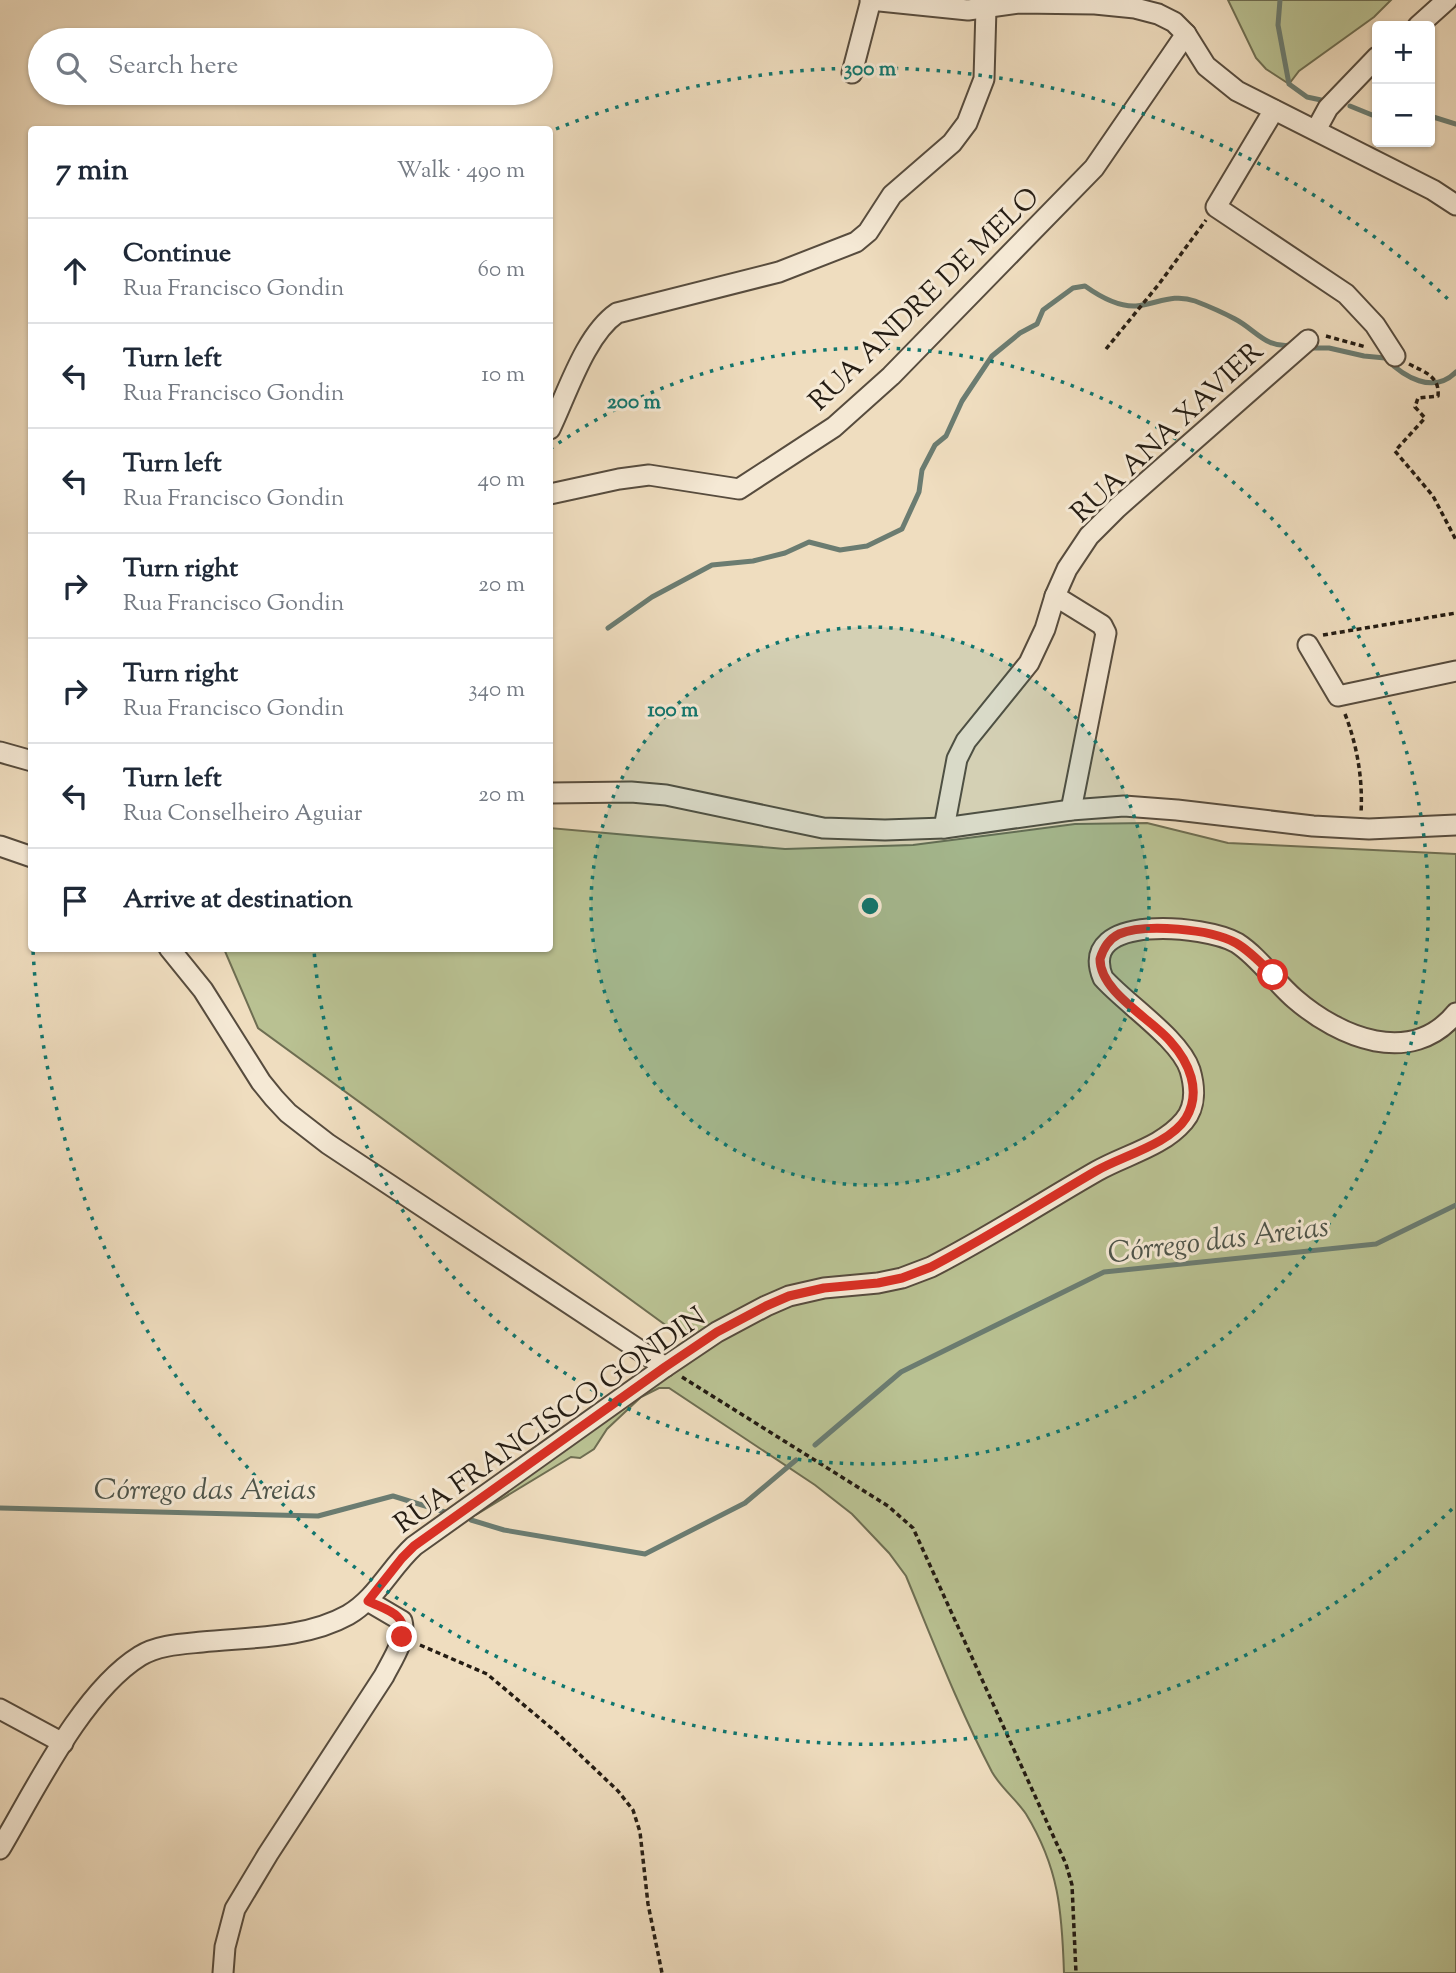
<!DOCTYPE html>
<html lang="en">
<head>
<meta charset="utf-8">
<style>
  body { margin:0; font-family:"Sorts Mill Goudy",serif; background:#f6f6f7; color:#1f2937 }
  .controls { position:absolute; right:21px; top:21px; display:grid; overflow:hidden; border-radius:7px; box-shadow:0 2px 5px #0004 }
  .controls button { width:63px; height:63px; display:grid; place-items:center; padding:0; border:0; border-bottom:2px solid #e0e1e3; background:#fff; color:#1f2937; font:35px sans-serif }
  .stop { position:absolute; width:21px; height:21px; margin:-16px; border:5px solid #d93025; border-radius:50%; background:#fff }
  .stop.end { background:#d93025; border-color:#fff; box-shadow:0 2px 7px #0008 }
  .list { margin:0; padding:0; list-style:none }
  h2 { display:flex; justify-content:space-between; align-items:center; height:91px; margin:0; padding:0 28px; font-size:30px }
  h2 small { font-size:23px; font-weight:400; color:#747a83 }
  .list li { display:grid; grid-template-columns:46px 1fr auto; gap:21px; align-items:center; box-sizing:border-box; height:105px; padding:0 28px; border-top:2px solid #e0e1e3 }
  .list b { display:block; font-size:26px; white-space:nowrap }
  .list p { margin:0; font-size:23px; white-space:nowrap; color:#747a83 }
  .list em { font-size:23px; font-style:normal; color:#747a83 }
  .icon { flex:none; width:38px; height:38px; fill:none; stroke:currentColor; stroke-width:2; stroke-linecap:round; stroke-linejoin:round }
  .map { position:relative; flex:none; width:1456px; height:1973px; overflow:hidden }
  .search { position:absolute; background:#fff; box-shadow:0 2px 5px #0004; left:28px; top:28px; width:525px; height:77px; display:flex; align-items:center; gap:18px; box-sizing:border-box; padding:0 24px; border-radius:38px; color:#747a83; font-size:26px }
  .panel { position:absolute; background:#fff; box-shadow:0 2px 5px #0004; left:28px; top:126px; width:525px; height:826px; border-radius:7px }
  .map>svg:first-child { display:block }
  .green { fill:#b9c192; stroke:#6e6e52; stroke-width:2 }
  .lines { fill:none; stroke-linecap:round; stroke-linejoin:round }
  .stream { stroke:#6b7c71; stroke-width:5 }
  .minor-casing { stroke:#574c3e; stroke-width:23 }
  .path { stroke:#241c13; stroke-width:3.5; stroke-dasharray:5 3.5; stroke-linecap:butt }
  .minor { stroke:#f5e9d5; stroke-width:19 }
  .route { stroke:#d93025; stroke-width:9 }
  .ring { fill:none; stroke:#0f766e; stroke-width:3.5; stroke-dasharray:3.5 7 }
  .labels { text-anchor:middle; stroke-width:6; stroke-linejoin:round; paint-order:stroke }
  .street-label { font-size:28px; fill:#241c13; stroke:#f5e9d5 }
  .water-label { font-size:30px; font-style:italic; fill:#4d544a; stroke:#f5e9d5 }
  .centre { fill:#0f766e; stroke:#f5e9d5; stroke-width:3.5 }
  .ring-label { font-size:21px; text-anchor:middle; font-weight:bold; fill:#0f766e; stroke:#f5e9d5; stroke-width:6; stroke-linejoin:round; paint-order:stroke }
</style>
</head>
<body>
<div class="map">
<svg width="1456" height="1973" viewBox="0 0 1456 1973">
  <rect width="100%" height="100%" fill="#efddbf"/>
  <filter id="stains"><feTurbulence type="fractalNoise" baseFrequency=".00286" numOctaves="4"/><feColorMatrix values="0 0 0 0 .2 0 0 0 0 .09 0 0 0 0 .02 0 0 0 .5 -.17"/></filter>
  <radialGradient id="worn" r=".72"><stop offset=".6" stop-color="#630" stop-opacity="0"/><stop offset="1" stop-color="#630" stop-opacity=".3"/></radialGradient>
  <!-- green -->
  <g class="green">
    <path d="M1228,0H1391L1374,17L1299,71L1289,84L1266,69L1256,58Z"/>
    <path d="M1147,823L1228,843L1456,854V1973H1064C1062,1911 1059,1868 1026,1814C1016,1799 1001,1788 992,1772C959,1709 933,1641 906,1576L889,1553L852,1514L815,1485L669,1388H659L641,1397L607,1429L594,1449L580,1458L571,1457L477,1514L453,1525L697,1348L258,1028L224,949L550,948V828L785,849L913,845L1075,824Z"/>
  </g>
  <g class="lines">
    <!-- stream -->
    <g class="stream">
      <path d="M1280,0L1278,25L1289,84L1307,97L1321,100"/>
      <path d="M1350,106L1377,117"/>
      <path d="M1430,116L1456,124"/>
      <path d="M1308,348H1329L1364,356L1385,358C1404,377 1433,395 1456,372"/>
      <path d="M608,628L652,597L712,565L753,561L785,553L809,542L840,550L867,546L902,529L919,492L922,470L935,445L946,436L962,401L992,356L1020,333L1037,324L1043,310L1073,288L1085,286C1099,296 1118,307 1136,306C1157,304 1173,293 1195,301C1208,306 1222,312 1235,319C1256,330 1266,349 1292,345"/>
      <path d="M815,1445L901,1372L1104,1272L1376,1244L1456,1205"/>
      <path d="M0,1508L318,1516L393,1496L448,1513"/>
      <path d="M471,1520L504,1530L645,1554L745,1503L796,1460"/>
    </g>
    <!-- minor casing -->
    <g class="minor-casing">
      <g id="minor">
        <path d="M870,0L968,10L1019,3L1095,4L1135,8L1158,14L1174,22L1186,34L1206,66L1237,91L1433,190L1456,205"/>
        <path d="M1418,26L1447,0"/>
        <path d="M852,73L871,0"/>
        <path d="M1274,110L1216,207L1346,294L1375,325L1395,356"/>
        <path d="M1316,130L1328,108L1377,57"/>
        <path d="M550,429C567,394 585,335 617,313L779,272L856,242L868,232L892,195L952,143L967,123L984,79L986,8"/>
        <path d="M550,494L619,479L649,475L739,489L834,427L891,376L1094,168L1186,34"/>
        <path d="M1055,596L1102,625L1106,633L1071,810"/>
        <path d="M1308,645L1338,696L1456,671"/>
        <path d="M0,752L32,761"/>
        <path d="M550,793L631,792L666,795L823,828L885,830L944,828L1071,810L1124,806L1177,810L1313,826L1369,829L1456,825"/>
        <path d="M944,828L957,759L966,741L1029,663L1045,629L1055,596L1067,569L1089,536L1117,508L1308,340"/>
        <path d="M0,846L32,857"/>
        <path d="M169,948L203,990L261,1082L274,1098L288,1113L328,1144L665,1367"/>
        <path d="M0,1709L63,1743"/>
        <path d="M0,1849C35,1790 82,1692 140,1656C158,1645 182,1644 202,1642C249,1637 305,1639 348,1615C376,1599 390,1568 414,1546L665,1367L717,1332L766,1306L789,1296L824,1288L878,1283L902,1278L931,1267C988,1238 1041,1203 1097,1171C1125,1155 1162,1147 1184,1121C1196,1107 1195,1087 1190,1070C1180,1039 1126,1004 1103,978C1076,912 1206,925 1237,943C1260,958 1275,982 1295,999C1339,1037 1411,1068 1456,1013"/>
        <path d="M223,1973L225,1947L235,1909L268,1854L384,1676C392,1660 407,1639 402,1621L368,1601"/>
      </g>
    </g>
    <!-- path -->
    <g class="path">
      <path d="M1326,336L1366,347"/>
      <path d="M1106,349L1159,284L1206,220"/>
      <path d="M1409,364C1424,372 1440,376 1438,396L1418,398L1415,407L1425,418L1395,451L1433,496L1456,540"/>
      <path d="M1323,635L1456,613"/>
      <path d="M1345,714C1357,745 1363,779 1361,813"/>
      <path d="M682,1377L888,1506L913,1528L1066,1864L1072,1885L1076,1973"/>
      <path d="M420,1645L487,1674L556,1732L618,1791L633,1810L640,1832L648,1904L662,1973"/>
    </g>
    <!-- minor -->
    <use href="#minor" class="minor"/>
  </g>
  <g class="lines">
    <!-- route -->
    <path class="route" d="M402,1637C408,1614 386,1610 368,1601L402,1558L414,1546L665,1367L717,1332L766,1306L789,1296L824,1288L878,1283L902,1278L931,1267C987,1238 1041,1203 1096,1171C1122,1156 1170,1144 1186,1118C1202,1091 1189,1062 1170,1041C1150,1018 1100,992 1100,959C1103,949 1109,939 1119,934C1145,923 1211,929 1236,943C1250,951 1262,964 1273,975"/>
  </g>
  <!-- distance rings -->
  <circle cx="870" cy="906" r="279" fill="#0f766e" fill-opacity=".12"/>
  <g class="ring">
    <circle cx="870" cy="906" r="279"/>
    <path d="M550 449A558 558 0 1 1 314 950"/>
    <path d="M1452 1509A838 838 0 0 1 33 950M556 129A838 838 0 0 1 1452 303"/>
  </g>
  <g class="labels">
    <!-- street labels -->
    <g class="street-label">
      <text transform="translate(923 298) rotate(-44)" y="10">RUA ANDRE DE MELO</text>
      <text transform="translate(1166 431) rotate(-43)" y="10">RUA ANA XAVIER</text>
      <text transform="translate(549 1419) rotate(-35)" y="10">RUA FRANCISCO GONDIN</text>
    </g>
    <!-- water labels -->
    <g class="water-label">
      <text transform="translate(1218 1239) rotate(-7)" y="10">Córrego das Areias</text>
      <text x="205" y="1499">Córrego das Areias</text>
    </g>
  </g>
  <circle cx="870" cy="906" r="10" class="centre"/>
  <g class="ring-label">
    <text x="870" y="75">300 m</text>
    <text x="634" y="408">200 m</text>
    <text x="673" y="716">100 m</text>
  </g>
  <rect width="100%" height="100%" filter="url(#stains)"/>
  <rect width="100%" height="100%" fill="url(#worn)"/>
</svg>
<div class="controls">
<button>+</button>
<button>−</button>
</div>
<div class="stop" style="left:1273px;top:975px"></div>
<div class="stop end" style="left:402px;top:1637px"></div>
<div class="search"><svg class="icon" aria-label="search" viewBox="0 0 24 24"><circle cx="10" cy="10" r="6"/><path d="M15 15l6 6"/></svg>Search here</div>
<section class="panel">
<h2>7 min<small>Walk · 490 m</small></h2>
<ul class="list">
<li><svg class="icon" aria-label="ahead" viewBox="0 0 24 24"><path d="M12 20V5M6 11l6-6 6 6"/></svg><div><b>Continue</b><p>Rua Francisco Gondin</p></div><em>60 m</em></li>
<li><svg class="icon" aria-label="left" viewBox="0 0 24 24"><path d="M17 20v-9H6M10 6l-5 5 5 5"/></svg><div><b>Turn left</b><p>Rua Francisco Gondin</p></div><em>10 m</em></li>
<li><svg class="icon" aria-label="left" viewBox="0 0 24 24"><path d="M17 20v-9H6M10 6l-5 5 5 5"/></svg><div><b>Turn left</b><p>Rua Francisco Gondin</p></div><em>40 m</em></li>
<li><svg class="icon" aria-label="right" viewBox="0 0 24 24"><path d="M7 20v-9h11M14 6l5 5-5 5"/></svg><div><b>Turn right</b><p>Rua Francisco Gondin</p></div><em>20 m</em></li>
<li><svg class="icon" aria-label="right" viewBox="0 0 24 24"><path d="M7 20v-9h11M14 6l5 5-5 5"/></svg><div><b>Turn right</b><p>Rua Francisco Gondin</p></div><em>340 m</em></li>
<li><svg class="icon" aria-label="left" viewBox="0 0 24 24"><path d="M17 20v-9H6M10 6l-5 5 5 5"/></svg><div><b>Turn left</b><p>Rua Conselheiro Aguiar</p></div><em>20 m</em></li>
<li><svg class="icon" aria-label="arrive" viewBox="0 0 24 24"><path d="M6 21V4h12l-3 4 3 4H6"/></svg><div><b>Arrive at destination</b></div></li>
</ul>
</section>
</div>
</body>
</html>
